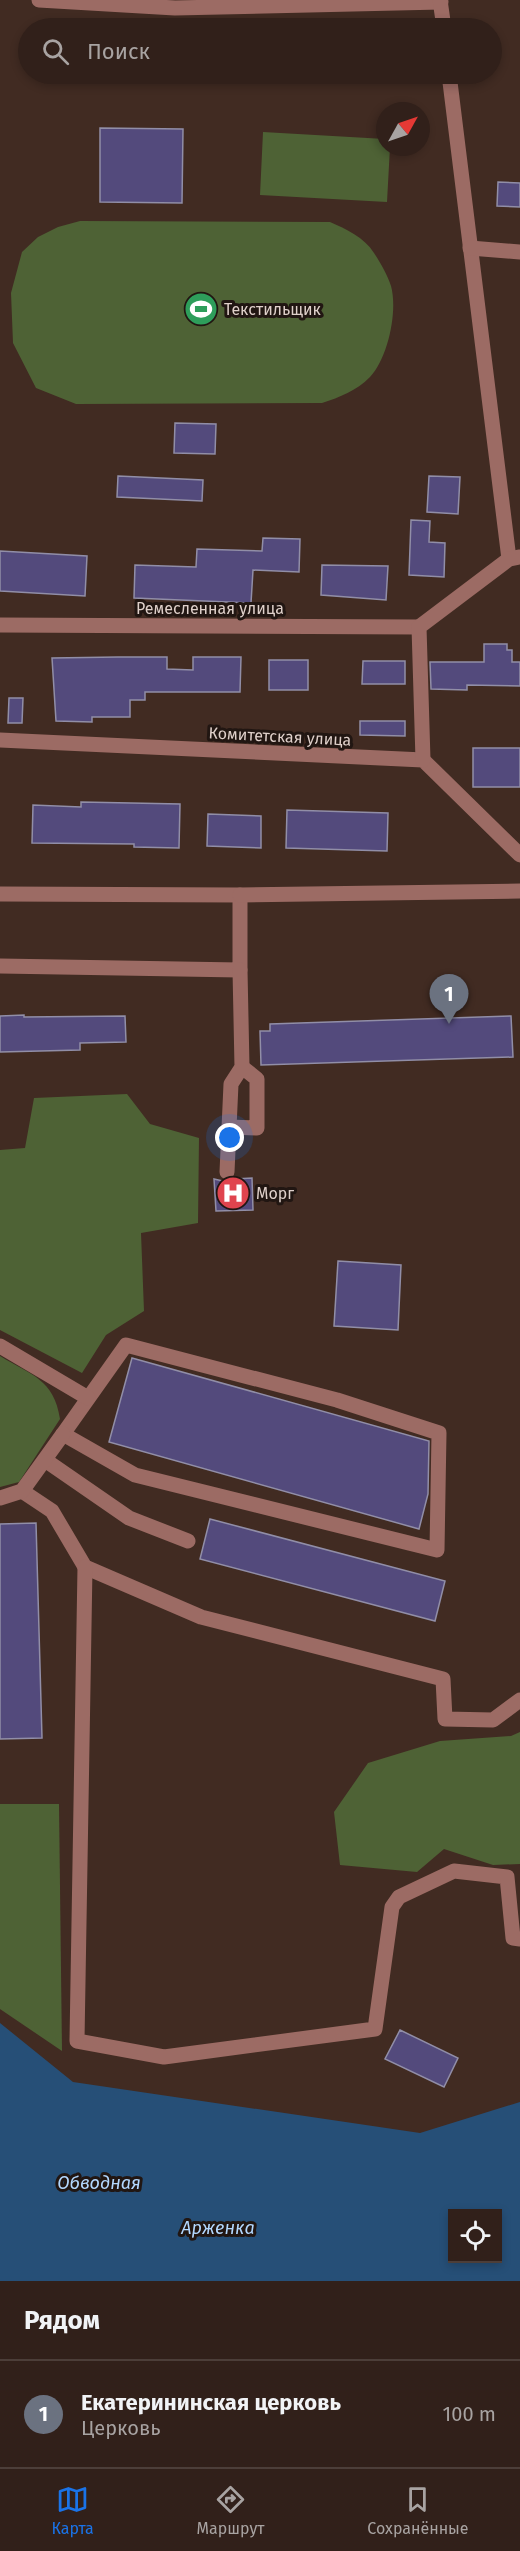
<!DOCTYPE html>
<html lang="ru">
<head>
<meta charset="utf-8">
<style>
  body { margin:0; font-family:"Fira Sans",sans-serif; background:#392823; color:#f1f3f6 }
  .controls { position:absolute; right:18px; bottom:18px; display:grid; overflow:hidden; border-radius:0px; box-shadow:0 3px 9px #0003 }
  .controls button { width:54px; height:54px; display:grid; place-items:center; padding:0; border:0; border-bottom:2px solid #4c3e39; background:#31201a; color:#f1f3f6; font:30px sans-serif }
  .compass { position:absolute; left:376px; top:102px; width:54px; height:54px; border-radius:50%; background:#31201a; box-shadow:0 3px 9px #0003; rotate:50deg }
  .you { position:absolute; left:230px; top:1138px; width:21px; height:21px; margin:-15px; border:4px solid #fff; border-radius:50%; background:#1a73e8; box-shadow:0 0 0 9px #1a73e833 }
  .badge { display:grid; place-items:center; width:39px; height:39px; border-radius:50%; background:#1a73e8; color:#fff; font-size:20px; font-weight:700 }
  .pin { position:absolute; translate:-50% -50px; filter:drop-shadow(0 2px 3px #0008) }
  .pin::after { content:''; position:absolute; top:32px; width:21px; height:18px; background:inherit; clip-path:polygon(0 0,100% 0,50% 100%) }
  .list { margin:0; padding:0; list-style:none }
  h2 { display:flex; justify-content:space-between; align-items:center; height:78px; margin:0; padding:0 24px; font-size:26px }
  h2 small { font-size:20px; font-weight:400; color:#a8a3a2 }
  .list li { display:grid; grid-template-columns:39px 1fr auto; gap:18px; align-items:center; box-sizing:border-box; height:108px; padding:0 24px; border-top:2px solid #4c3e39 }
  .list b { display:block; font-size:22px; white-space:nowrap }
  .list p { margin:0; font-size:20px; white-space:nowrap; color:#a8a3a2 }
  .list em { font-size:20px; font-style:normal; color:#a8a3a2 }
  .icon { flex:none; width:33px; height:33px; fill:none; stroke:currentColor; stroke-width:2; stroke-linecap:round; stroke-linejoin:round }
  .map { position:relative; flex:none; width:520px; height:2281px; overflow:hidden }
  .search { position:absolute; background:#31201a; box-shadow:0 3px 9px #0003; left:18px; right:18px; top:18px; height:66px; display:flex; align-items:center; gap:15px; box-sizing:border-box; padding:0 21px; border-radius:33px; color:#a8a3a2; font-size:22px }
  .sheet { height:186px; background:#31201a }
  nav { display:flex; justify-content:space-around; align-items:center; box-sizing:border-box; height:84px; border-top:2px solid #4c3e39; background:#31201a; font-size:16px; color:#a8a3a2 }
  nav a { display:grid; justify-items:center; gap:3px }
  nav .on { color:#1a73e8 }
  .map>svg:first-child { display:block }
  .green { fill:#4e6235 }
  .water { fill:#264f77; fill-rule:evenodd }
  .building { fill:#534a7c; stroke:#918ea7; stroke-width:1.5 }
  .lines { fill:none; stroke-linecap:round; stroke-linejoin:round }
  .minor { stroke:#9c6b64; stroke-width:15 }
  .labels { text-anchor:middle; stroke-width:6; stroke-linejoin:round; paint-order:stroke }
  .poi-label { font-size:16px; fill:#dfd0ca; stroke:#211612; text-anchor:start }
  .street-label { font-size:16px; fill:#dfd0ca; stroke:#211612 }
  .water-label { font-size:18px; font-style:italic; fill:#b3d8ff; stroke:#211612 }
</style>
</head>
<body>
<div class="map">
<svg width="520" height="2281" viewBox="0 0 520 2281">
  <rect width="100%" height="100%" fill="#412b22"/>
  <!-- green -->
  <g class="green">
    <path d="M263,132L385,139V147H390L387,202L260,195Z"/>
    <path d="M80,221L330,222C346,229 364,237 374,253C380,262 388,276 391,286C398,311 388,358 370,377C356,391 340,397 322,403L76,404L36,388L13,343L11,293L22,252L38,237L58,227Z"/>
    <path d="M127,1094L150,1124L199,1138L198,1223L141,1233L144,1311L106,1335L82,1373L0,1330V1150L25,1148L34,1098Z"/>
    <path d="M0,1356C31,1375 54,1379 60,1419L19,1482L0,1487Z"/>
    <path d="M520,1732V1864L493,1865L444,1849L417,1872L340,1865L334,1812L368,1763L440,1741L511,1736Z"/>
    <path d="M0,1804H59L62,2051L0,2009Z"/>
  </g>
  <!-- water -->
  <path class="water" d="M0,2023L73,2082L420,2133L520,2102V2281H0ZM452,2214H498V2258H452Z"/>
  <!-- building -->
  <g class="building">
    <path d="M100,128L183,129L182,203L100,202Z"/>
    <path d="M498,182L520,183V207L497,206Z"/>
    <path d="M175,423L216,424L215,454L174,453Z"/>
    <path d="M118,476L203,480L202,501L117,497Z"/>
    <path d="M429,476L460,477L458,514L427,512Z"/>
    <path d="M411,520L430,521L429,542L445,543L444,577L409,575Z"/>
    <path d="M263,538L300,539L299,572L253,570L251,603L134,598L135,565L196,567L197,549L262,551Z"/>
    <path d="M0,551L87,556L85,596L0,591Z"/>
    <path d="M322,565L388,566L386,600L321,595Z"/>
    <path d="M484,644H507V650H512V662H520V686L467,685V690L431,689L430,662H484Z"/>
    <path d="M118,657H167V669L193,670V657H241L240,692H145V700H130V717H92V722L56,721L52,658Z"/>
    <rect x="269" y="660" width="39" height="30"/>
    <path d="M363,661H405V684H362Z"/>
    <path d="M9,698H23L22,723H8Z"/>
    <path d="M360,721H405V736L360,735Z"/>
    <rect x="473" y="748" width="47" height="39"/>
    <path d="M81,802L180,804L179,848L134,847V844L32,843L33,805L81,807Z"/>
    <path d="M287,810L388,813L387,851L286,848Z"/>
    <path d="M208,814L261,816V848L207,846Z"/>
    <path d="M24,1015V1017L125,1016L126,1042L80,1043V1050L0,1052V1016Z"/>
    <path d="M511,1016L513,1057L261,1065L260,1031H270V1024Z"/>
    <path d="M252,1178L253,1210L216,1211L214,1179L227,1182L234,1179Z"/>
    <path d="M338,1261L401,1265L398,1330L334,1326Z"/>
    <path d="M132,1358L429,1441L428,1494L419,1529L109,1442Z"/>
    <path d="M210,1519L445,1581L435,1621L200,1559Z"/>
    <path d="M36,1523L42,1738L0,1739V1524Z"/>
    <path d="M400,2030L458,2058L444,2087L385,2059Z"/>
  </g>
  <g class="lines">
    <!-- minor -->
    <g class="minor">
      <path d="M39,0L175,8L441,2"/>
      <path d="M440,0L444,28"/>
      <path d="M449,74L509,559"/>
      <path d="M470,248L520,252"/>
      <path d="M0,625L419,627"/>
      <path d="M0,740L423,760L520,855"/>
      <path d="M423,760L419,627L509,559L520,557"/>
      <path d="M0,894L240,895V970L0,966"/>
      <path d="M240,895L520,891"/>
      <path d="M229,1127L257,1128V1079L242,1067"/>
      <path d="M227,1172L231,1084L242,1067L240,970"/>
      <path d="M126,1345L337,1400L439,1433L437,1550L135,1475L63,1434Z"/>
      <path d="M0,1346L88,1398"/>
      <path d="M45,1460L129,1518L188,1541"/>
      <path d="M22,1491L52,1511L85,1567L201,1617L443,1679L445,1719L493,1720L520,1700"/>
      <path d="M0,1498L22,1491L63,1434"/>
      <path d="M85,1567L77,2041L164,2057L375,2029L392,1907L399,1897L454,1871L507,1877L513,1938L520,1939"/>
    </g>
  </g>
  <!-- icons -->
  <defs>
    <g id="stadium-disc" transform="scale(1.725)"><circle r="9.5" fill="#2e9e5b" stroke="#211612"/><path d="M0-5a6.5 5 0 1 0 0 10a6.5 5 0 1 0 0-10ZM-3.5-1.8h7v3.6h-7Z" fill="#fff"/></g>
    <g id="hospital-disc" transform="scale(1.725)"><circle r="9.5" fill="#e0444e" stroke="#211612"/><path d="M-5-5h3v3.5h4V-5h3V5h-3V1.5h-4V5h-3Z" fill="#fff"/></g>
  </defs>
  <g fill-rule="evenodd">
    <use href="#stadium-disc" x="201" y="309"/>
    <use href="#hospital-disc" x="233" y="1193"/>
  </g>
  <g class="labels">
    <!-- poi labels -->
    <g class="poi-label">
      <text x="224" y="315">Текстильщик</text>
      <text x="256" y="1199">Морг</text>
    </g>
    <!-- street labels -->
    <g class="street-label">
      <text x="210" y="614">Ремесленная улица</text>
      <text transform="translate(280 736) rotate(3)" y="6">Комитетская улица</text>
    </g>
    <!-- water labels -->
    <g class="water-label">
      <text x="99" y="2189">Обводная</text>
      <text x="218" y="2234">Арженка</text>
    </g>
  </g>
</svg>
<div class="controls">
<button><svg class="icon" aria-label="locate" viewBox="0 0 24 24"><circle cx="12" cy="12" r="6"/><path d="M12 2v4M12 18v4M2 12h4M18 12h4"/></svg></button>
</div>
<svg class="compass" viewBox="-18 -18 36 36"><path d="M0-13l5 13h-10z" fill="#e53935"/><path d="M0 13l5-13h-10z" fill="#a8a3a2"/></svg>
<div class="you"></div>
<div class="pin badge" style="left:449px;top:1024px;background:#6b7280">1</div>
<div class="search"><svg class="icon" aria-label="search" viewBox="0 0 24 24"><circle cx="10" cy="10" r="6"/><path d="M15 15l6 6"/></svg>Поиск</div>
</div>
<section class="sheet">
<h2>Рядом<small></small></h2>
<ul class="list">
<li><span class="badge" style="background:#6b7280">1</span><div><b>Екатерининская церковь</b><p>Церковь</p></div><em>100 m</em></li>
</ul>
</section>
<nav>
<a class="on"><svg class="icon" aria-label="map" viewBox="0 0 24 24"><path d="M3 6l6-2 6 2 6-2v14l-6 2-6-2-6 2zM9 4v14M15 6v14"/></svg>Карта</a>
<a><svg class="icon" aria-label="directions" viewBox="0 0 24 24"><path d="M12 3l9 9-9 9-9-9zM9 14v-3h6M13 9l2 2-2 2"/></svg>Маршрут</a>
<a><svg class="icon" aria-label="saved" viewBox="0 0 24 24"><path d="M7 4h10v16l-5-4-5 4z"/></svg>Сохранённые</a>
</nav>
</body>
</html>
